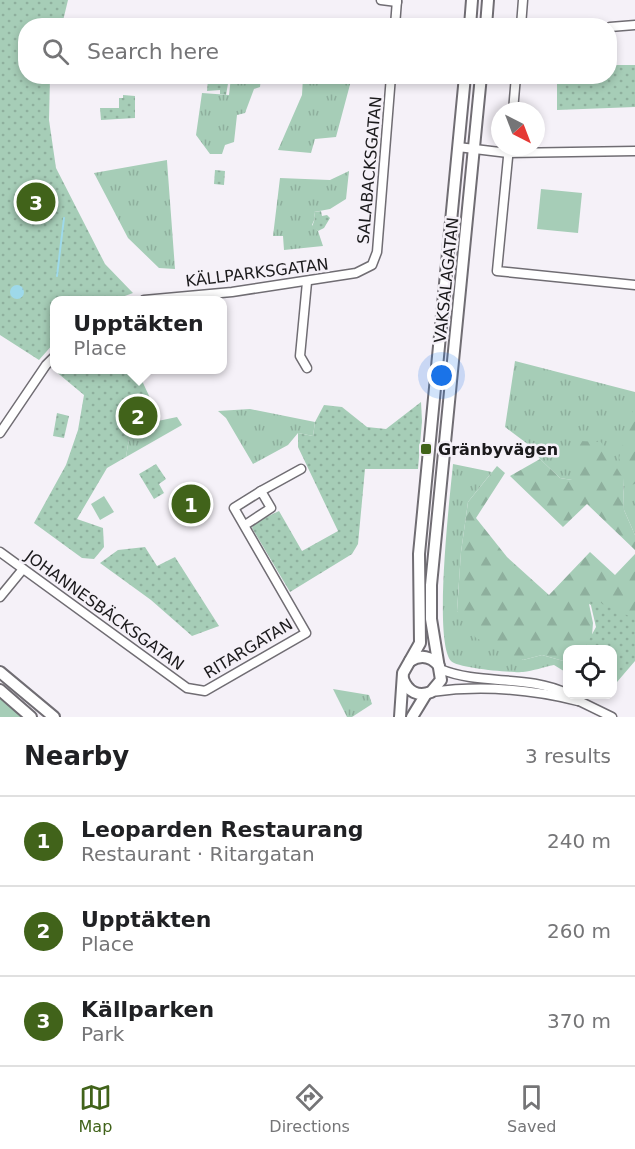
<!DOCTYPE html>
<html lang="en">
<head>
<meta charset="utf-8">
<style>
  body { margin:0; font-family:"DejaVu Sans",sans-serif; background:#f2f2f2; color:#202124 }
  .controls { position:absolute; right:18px; bottom:18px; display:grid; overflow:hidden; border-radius:12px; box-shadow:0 3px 9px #0003 }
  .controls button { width:54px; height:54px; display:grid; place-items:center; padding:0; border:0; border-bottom:2px solid #e0e0e0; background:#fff; color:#202124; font:30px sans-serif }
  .compass { position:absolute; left:491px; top:102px; width:54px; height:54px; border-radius:50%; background:#fff; box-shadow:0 3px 9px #0003; rotate:138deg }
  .you { position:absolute; left:442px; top:376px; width:21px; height:21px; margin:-15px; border:4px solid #fff; border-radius:50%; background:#1a73e8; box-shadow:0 0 0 9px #1a73e833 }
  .badge { display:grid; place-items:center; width:39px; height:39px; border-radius:50%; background:#41631a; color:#fff; font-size:20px; font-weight:700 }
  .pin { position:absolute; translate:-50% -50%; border:3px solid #fff; box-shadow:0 2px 6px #0006 }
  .popup { position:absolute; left:50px; top:296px; width:177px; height:78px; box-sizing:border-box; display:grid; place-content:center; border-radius:12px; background:#fff; filter:drop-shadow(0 2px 4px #0005); font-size:20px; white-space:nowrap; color:#757577 }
  .popup b { font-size:22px; color:#202124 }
  .popup::after { content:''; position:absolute; left:50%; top:100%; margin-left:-12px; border:12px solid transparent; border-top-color:#fff }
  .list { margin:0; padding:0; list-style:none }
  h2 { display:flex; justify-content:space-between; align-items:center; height:78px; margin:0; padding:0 24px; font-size:26px }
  h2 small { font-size:20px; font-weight:400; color:#757577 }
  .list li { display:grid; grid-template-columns:39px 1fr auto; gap:18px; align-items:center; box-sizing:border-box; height:90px; padding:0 24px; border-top:2px solid #e0e0e0 }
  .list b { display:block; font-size:22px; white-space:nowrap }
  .list p { margin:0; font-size:20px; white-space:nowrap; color:#757577 }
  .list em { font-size:20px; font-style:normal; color:#757577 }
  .icon { flex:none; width:33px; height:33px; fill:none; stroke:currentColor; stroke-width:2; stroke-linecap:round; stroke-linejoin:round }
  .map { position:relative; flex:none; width:635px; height:717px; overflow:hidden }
  .search { position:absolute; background:#fff; box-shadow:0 3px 9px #0003; left:18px; right:18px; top:18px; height:66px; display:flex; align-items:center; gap:15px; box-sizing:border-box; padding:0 21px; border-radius:24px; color:#757577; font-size:22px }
  .sheet { height:348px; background:#fff }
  nav { display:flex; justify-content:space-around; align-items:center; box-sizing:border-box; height:84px; border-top:2px solid #e0e0e0; background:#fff; font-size:16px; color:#757577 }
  nav a { display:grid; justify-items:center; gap:3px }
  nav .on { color:#41631a }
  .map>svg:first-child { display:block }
  .grass { fill:url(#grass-tufts) }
  .forest { fill:url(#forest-firs) }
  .park { fill:url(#park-dots) }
  .pitch { fill:#a6cdb7 }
  .water { fill:url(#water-ripples) }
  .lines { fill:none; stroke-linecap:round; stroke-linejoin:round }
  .stream { stroke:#9ed9ea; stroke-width:2 }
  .street-casing { stroke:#706d73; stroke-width:11 }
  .secondary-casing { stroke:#706d73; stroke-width:14 }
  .street { stroke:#fff; stroke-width:8 }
  .secondary { stroke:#fff; stroke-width:10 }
  .poi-dot { fill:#41631a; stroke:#f5f1f8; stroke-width:2 }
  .labels { text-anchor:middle; stroke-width:5; stroke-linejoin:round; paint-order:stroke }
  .street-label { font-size:16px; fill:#1b1a1c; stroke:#f5f1f8 }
  .poi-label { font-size:16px; font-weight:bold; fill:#1b1a1c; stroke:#f5f1f8; text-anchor:start }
</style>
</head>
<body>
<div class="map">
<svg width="635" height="717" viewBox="0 0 635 717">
  <defs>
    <pattern id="grass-tufts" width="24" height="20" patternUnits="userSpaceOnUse" patternTransform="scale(1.5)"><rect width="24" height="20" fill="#a6cdb7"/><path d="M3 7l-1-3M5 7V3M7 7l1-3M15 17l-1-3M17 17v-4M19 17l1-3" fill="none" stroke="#8eaf9d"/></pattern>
    <pattern id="forest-firs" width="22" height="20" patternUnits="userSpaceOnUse" patternTransform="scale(1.5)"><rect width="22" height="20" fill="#a6cdb7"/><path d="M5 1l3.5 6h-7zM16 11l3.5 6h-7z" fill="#8eaf9d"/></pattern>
    <pattern id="park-dots" width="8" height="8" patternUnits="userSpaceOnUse" patternTransform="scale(1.5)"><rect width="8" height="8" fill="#a6cdb7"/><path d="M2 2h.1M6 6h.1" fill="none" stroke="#8eaf9d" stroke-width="1.8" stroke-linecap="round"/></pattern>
    <pattern id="water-ripples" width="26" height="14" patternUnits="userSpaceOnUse" patternTransform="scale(1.5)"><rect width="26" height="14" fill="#9ed9ea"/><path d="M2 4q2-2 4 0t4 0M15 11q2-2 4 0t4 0" fill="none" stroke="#88bac8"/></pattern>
  </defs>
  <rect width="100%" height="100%" fill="#f5f1f8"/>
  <!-- grass -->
  <g class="grass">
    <path d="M231,77H261L260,87L254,89L245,113L237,115L234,142L225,145L222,154H210L196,135L202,93L229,95Z"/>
    <path d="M303,77H352L336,137L315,139L311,153L278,150L302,95Z"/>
    <path d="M167,160V161L175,269L159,268L128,238L94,173Z"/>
    <path d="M349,171L346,199L330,209L314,212L315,218L312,225L318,231L323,246L284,250L283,236H273L280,178L330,180Z"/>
    <path d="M515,361L635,392V535L624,510L623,478L572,480L560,478L540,459L529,445L505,427Z"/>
    <path d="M250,409L315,422L313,436L298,433L288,445L253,464L226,418L218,411Z"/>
    <path d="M177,417L182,425L126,457L130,432L153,422Z"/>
    <path d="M453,464L492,472L468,502L461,552L457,611L523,660L542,655L567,662V673L554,665C544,667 533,671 523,672C512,673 457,668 451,661C433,640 450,496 453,464Z"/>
    <path d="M333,689L369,695L372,704L352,717H347Z"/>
    <path d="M0,697L23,717H0Z"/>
  </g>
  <!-- forest -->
  <g class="forest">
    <path d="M635,403V484L630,485L619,458Z"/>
    <path d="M580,441L601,442L623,478L624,510L635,535V550L587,504L563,527L510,476L540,459L560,478L572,480Z"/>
    <path d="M497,466L505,473L476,518L507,557L549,595L590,552L615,575L635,554V653L620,619L589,604L593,623L591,649L568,650L567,662L542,655L523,660L476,638L457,611L461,552L468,502Z"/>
  </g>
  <!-- park -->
  <g class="park">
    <path d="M0,0H68L62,25L26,26V76L50,77L49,120L56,168L105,264L133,293L114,300H54V343L39,360L0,335Z"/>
    <path d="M610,65H635V107L557,110V77L610,76Z"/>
    <path d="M214,77L229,78L226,95L220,94V90L207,91L208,79Z"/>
    <path d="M123,95L135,96V118L101,120L100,108H119V98H123Z"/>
    <path d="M215,170L225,171L224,185L214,184Z"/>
    <path d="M321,211L322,216L327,215L330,218L324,228L318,231L312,227L315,218L314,212Z"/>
    <path d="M54,370H137L157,413L130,432L126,457L107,468L77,519L103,528L104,547L94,559L82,558L34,523L66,465L78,430L84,395Z"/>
    <path d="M421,402L422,421L418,469H365L358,544L352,554L290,592L252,528L254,523L279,511L302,551L338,531L298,447V433L313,436L315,422L324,405L342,407L367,427L386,429Z"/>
    <path d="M57,413L69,416L64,438L53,436Z"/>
    <path d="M156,464L166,479L159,484L164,493L154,499L139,474Z"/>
    <path d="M145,547L157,566L175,557L219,626L192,636L151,600L100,563L118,550Z"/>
    <path d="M589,597L635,619V661L617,682L613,680L612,650L584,649L596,627Z"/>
  </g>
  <!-- pitch -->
  <g class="pitch">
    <path d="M541,189L582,193L578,233L537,229Z"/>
    <path d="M104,496L114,512L100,520L91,504Z"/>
  </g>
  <!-- water -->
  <circle class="water" cx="17" cy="292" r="7"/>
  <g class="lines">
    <!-- stream -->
    <path class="stream" d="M57,276L64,218"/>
    <!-- street casing -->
    <g class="street-casing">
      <g id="street">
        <path d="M381,0L397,2"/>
        <path d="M395,26L397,0"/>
        <path d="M521,26L523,0"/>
        <path d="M610,27L635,25"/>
        <path d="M513,111L516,76"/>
        <path d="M458,147L508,153L635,151"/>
        <path d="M509,147L497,271L635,285"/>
        <path d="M144,300L232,292L356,273L372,265L377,252L391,76"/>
        <path d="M307,368L300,356L307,282"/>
        <path d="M0,433L46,365L54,357"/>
        <path d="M261,491L301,469"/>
        <path d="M0,552L187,688L205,691L306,633L234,508L261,491L271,508L245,525"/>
        <path d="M0,597L23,569"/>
        <path d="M440,669C481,686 527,674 568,694"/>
        <path d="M431,692C481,685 530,689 578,701"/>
        <path d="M575,699L612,717"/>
      </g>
    </g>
    <!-- secondary casing -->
    <g class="secondary-casing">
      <g id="secondary">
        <path d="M470,26L472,0"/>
        <path d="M486,26L488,0"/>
        <path d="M410,661C421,654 431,656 439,666"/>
        <path d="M0,672L54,717"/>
        <path d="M403,679C408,692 418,697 431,692L441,680L431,619V585L481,76"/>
        <path d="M0,690L31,717"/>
        <path d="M400,717L403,673L420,643L419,554L465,76"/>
        <path d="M412,717L426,694"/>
      </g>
    </g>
    <!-- street -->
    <use href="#street" class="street"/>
    <!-- secondary -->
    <use href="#secondary" class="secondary"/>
  </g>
  <!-- markers -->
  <rect class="poi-dot" x="420" y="443" width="12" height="12" rx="3"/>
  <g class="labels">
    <!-- street labels -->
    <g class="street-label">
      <text transform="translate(369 170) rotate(-85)" y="6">SALABACKSGATAN</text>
      <text transform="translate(257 272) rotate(-7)" y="6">KÄLLPARKSGATAN</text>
      <text transform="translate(446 280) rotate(-84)" y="6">VAKSALAGATAN</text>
      <text transform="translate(105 610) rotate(36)" y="6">JOHANNESBÄCKSGATAN</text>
      <text transform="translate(248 648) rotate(-31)" y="6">RITARGATAN</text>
    </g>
    <!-- poi labels -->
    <g class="poi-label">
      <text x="438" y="455">Gränbyvägen</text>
    </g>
  </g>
</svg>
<div class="controls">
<button><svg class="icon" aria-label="locate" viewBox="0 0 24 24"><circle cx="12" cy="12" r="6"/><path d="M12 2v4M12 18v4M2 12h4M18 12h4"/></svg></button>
</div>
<svg class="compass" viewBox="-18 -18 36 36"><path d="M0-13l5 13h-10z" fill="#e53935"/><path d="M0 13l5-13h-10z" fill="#757577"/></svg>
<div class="you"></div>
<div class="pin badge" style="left:191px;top:504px">1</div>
<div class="pin badge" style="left:138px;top:416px">2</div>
<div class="popup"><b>Upptäkten</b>Place</div>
<div class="pin badge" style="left:36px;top:202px">3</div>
<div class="search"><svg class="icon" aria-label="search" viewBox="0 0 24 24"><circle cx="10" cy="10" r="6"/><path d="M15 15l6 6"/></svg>Search here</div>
</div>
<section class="sheet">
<h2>Nearby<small>3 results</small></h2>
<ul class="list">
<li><span class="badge">1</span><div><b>Leoparden Restaurang</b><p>Restaurant · Ritargatan</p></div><em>240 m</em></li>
<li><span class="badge">2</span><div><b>Upptäkten</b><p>Place</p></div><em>260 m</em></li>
<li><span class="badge">3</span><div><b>Källparken</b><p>Park</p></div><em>370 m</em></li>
</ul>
</section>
<nav>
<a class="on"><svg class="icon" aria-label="map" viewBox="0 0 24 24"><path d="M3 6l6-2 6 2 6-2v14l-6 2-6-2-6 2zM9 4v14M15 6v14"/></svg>Map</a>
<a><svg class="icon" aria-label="directions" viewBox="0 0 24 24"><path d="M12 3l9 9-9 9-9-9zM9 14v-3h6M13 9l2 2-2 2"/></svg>Directions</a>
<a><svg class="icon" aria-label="saved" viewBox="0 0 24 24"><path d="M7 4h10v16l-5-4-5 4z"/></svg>Saved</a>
</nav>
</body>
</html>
